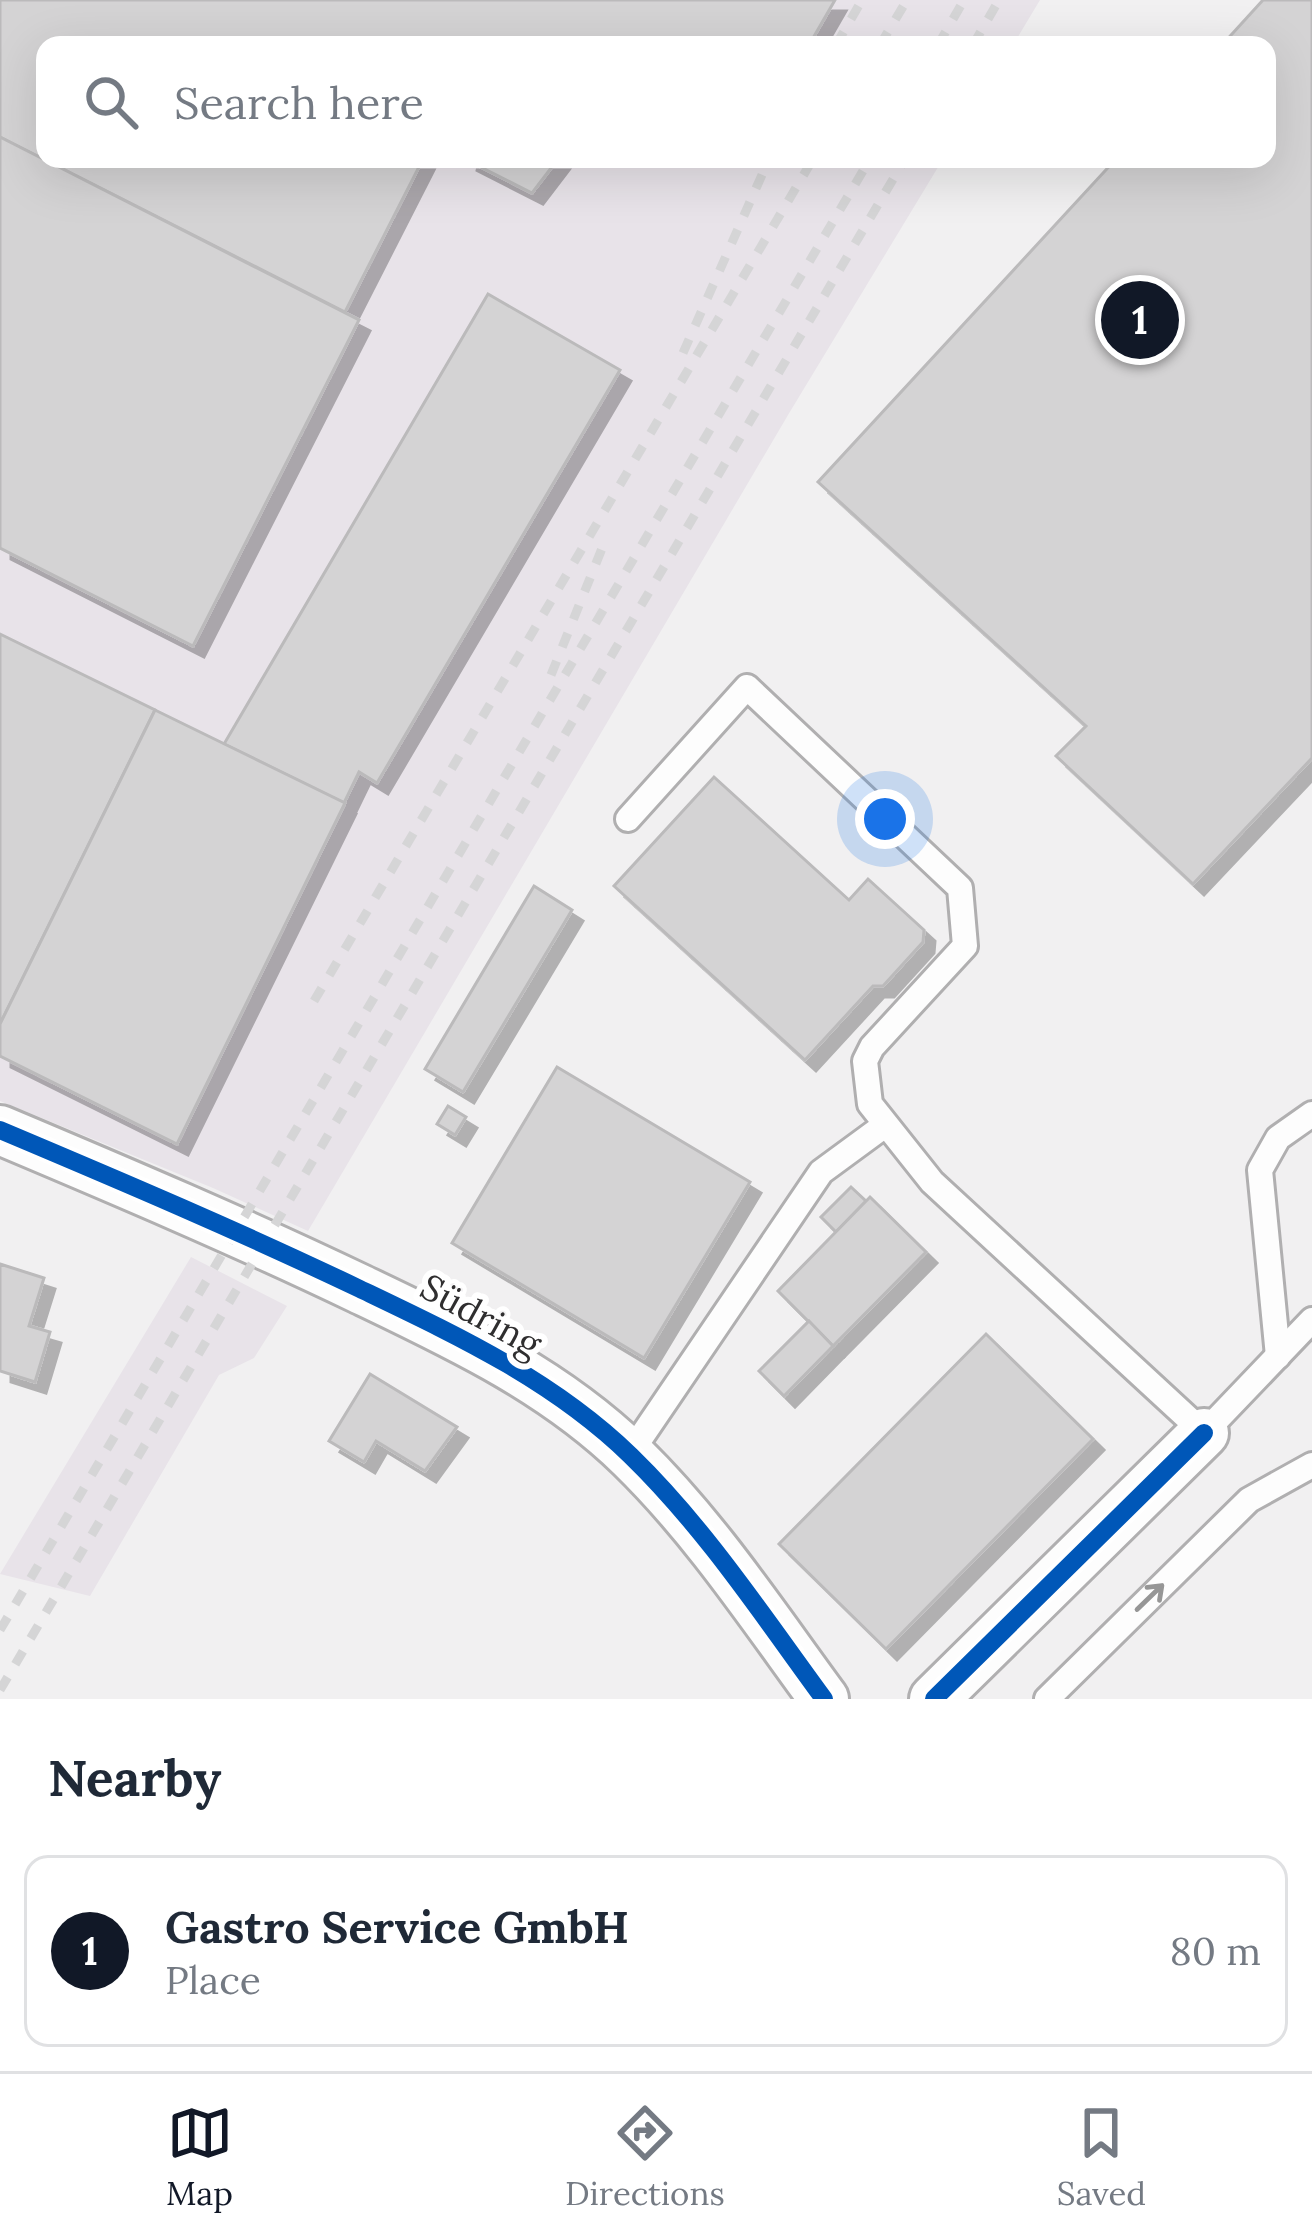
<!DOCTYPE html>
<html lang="en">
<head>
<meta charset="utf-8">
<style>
  body { margin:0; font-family:Lora,serif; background:#f2f2f3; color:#1f2937 }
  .you { position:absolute; left:885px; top:819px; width:42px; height:42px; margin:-30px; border:9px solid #fff; border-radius:50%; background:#1a73e8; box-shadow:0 0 0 18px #1a73e833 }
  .badge { display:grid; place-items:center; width:78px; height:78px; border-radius:50%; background:#111827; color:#fff; font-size:39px; font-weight:700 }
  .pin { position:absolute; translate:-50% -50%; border:6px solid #fff; box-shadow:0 3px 12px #0006 }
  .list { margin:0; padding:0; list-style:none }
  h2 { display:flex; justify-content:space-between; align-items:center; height:156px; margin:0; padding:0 48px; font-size:51px }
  h2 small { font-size:39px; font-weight:400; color:#747a83 }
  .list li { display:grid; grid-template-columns:78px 1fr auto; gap:36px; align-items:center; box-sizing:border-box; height:192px; margin:0 24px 24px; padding:0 24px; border:3px solid #e0e1e3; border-radius:24px }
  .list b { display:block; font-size:45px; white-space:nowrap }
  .list p { margin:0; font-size:39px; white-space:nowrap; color:#747a83 }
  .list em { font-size:39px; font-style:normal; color:#747a83 }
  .icon { flex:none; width:66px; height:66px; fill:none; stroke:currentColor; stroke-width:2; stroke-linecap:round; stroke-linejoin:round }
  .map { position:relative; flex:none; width:1312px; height:1699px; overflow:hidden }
  .search { position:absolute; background:#fff; box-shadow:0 12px 48px #0002; left:36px; right:36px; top:36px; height:132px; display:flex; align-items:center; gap:30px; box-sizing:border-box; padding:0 42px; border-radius:24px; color:#747a83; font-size:45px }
  .sheet { height:372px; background:#fff }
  nav { display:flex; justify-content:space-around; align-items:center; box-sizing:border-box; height:168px; border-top:3px solid #e0e1e3; background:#fff; font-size:33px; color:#747a83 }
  nav a { display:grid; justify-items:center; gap:6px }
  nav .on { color:#111827 }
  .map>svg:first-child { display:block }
  .built { fill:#e8e3e9 }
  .building { fill:#d4d3d4; stroke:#bbbabb; stroke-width:3; filter:url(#shadow) }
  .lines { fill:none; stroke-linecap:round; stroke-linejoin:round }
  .service-casing { stroke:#b0afb0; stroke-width:30 }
  .minor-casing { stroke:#b0afb0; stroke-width:54 }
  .service { stroke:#fdfdfd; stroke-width:24 }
  .minor { stroke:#fdfdfd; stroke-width:48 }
  .rail { stroke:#d5d5d6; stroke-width:9; stroke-dasharray:15 15; stroke-linecap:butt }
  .cycleway-casing { stroke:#fff; stroke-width:26 }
  .cycleway { stroke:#0057b8; stroke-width:18 }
  .oneway { stroke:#969696 }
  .labels { text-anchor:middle; stroke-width:12; stroke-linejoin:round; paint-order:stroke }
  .street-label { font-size:36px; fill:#2f2e2f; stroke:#fff }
</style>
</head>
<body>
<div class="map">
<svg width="1312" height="1699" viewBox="0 0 1312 1699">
  <defs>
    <filter id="shadow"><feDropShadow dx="11" dy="11" stdDeviation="0" flood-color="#0004"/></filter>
  </defs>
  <rect width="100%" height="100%" fill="#f1f0f1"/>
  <!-- built -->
  <g class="built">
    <path d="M0,0H1040L1013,45H45V159H943L788,415L308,1231L213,1188L0,1101Z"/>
    <path d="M191,1257L287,1306L254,1358L219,1375L90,1596L0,1574Z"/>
  </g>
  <!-- building -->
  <g class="building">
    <path d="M0,0H835L809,45H45V159H423L345,312L0,137Z"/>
    <path d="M1263,0H1312V758L1193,884L1056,756L1086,726L818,482L1116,159H1267V45H1222Z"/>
    <path d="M0,137L359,320L193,646L0,548Z"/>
    <path d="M465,159H558L532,193Z"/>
    <path d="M488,294L620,370L377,783L359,772L344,803L224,744Z"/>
    <path d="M0,634L155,710L0,1024Z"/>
    <path d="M155,710L345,803L177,1144L0,1056V1024Z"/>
    <path d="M714,777L849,900L868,879L924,930L923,942L883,986H873L805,1060L614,886Z"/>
    <path d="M534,886L572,910L463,1092L425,1069Z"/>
    <path d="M557,1067L750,1182L644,1358L452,1243Z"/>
    <path d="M448,1106L466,1117L455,1135L437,1124Z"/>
    <path d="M851,1187L866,1201L836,1232L821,1217Z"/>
    <path d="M870,1197L926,1252L833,1346L778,1291Z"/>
    <path d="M0,1264L44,1278L29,1326L50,1332L35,1382L0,1371Z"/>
    <path d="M809,1321L833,1346L784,1396L759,1371Z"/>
    <path d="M986,1334L1093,1439L886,1649L779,1544Z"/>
    <path d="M370,1374L457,1427L425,1471L376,1441L364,1462L329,1441Z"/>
  </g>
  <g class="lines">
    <!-- service casing -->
    <g class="service-casing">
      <g id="service">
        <path d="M628,819L747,687L960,888L965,946L872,1047L865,1061L870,1104L932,1182L1204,1433L1312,1320"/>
        <path d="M1278,1356L1260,1170L1278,1138L1312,1114"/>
        <path d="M629,1455L821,1172L885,1125"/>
        <path d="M1047,1699L1249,1500L1312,1465"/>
      </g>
    </g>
    <!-- minor casing -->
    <g class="minor-casing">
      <g id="minor">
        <path d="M0,1130C121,1181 241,1232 360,1289C456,1335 553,1380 631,1456C705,1528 763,1616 824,1699"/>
        <path d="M934,1699L1204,1433"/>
      </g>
    </g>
    <!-- service -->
    <use href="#service" class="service"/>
    <!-- minor -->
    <use href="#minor" class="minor"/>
    <!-- rail -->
    <g class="rail">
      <path d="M836,45L862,0"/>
      <path d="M880,45L907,0"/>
      <path d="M938,45L964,0"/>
      <path d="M973,45L999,0"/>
      <path d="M683,353L769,159"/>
      <path d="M551,675L607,536"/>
      <path d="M314,1001L813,159"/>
      <path d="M0,1630L870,159"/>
      <path d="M0,1690L905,159"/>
    </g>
    <!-- cycleway casing -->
    <g class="cycleway-casing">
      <g id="cycleway">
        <path d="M0,1130C121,1181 241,1232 360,1289C456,1335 553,1380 631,1456C705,1528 763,1616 824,1699"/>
        <path d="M934,1699L1204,1433"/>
      </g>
    </g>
    <!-- cycleway -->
    <use href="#cycleway" class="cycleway"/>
  </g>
  <!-- one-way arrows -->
  <defs><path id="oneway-shaft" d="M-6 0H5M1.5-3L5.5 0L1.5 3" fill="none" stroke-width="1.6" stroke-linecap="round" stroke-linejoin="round" transform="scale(3)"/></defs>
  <use class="oneway" href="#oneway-shaft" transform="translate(1150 1597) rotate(-44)"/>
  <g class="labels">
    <!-- street labels -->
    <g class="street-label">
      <text transform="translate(481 1315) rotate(29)" y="13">Südring</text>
    </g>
  </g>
</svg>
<div class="you"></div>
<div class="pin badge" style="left:1140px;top:320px">1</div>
<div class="search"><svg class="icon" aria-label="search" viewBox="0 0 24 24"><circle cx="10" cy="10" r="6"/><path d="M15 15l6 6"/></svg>Search here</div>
</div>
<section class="sheet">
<h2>Nearby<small></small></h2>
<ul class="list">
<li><span class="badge">1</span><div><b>Gastro Service GmbH</b><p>Place</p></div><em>80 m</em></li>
</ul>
</section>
<nav>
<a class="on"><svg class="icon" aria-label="map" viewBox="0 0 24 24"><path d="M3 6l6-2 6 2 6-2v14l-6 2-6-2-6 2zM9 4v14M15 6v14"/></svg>Map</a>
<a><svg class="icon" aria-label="directions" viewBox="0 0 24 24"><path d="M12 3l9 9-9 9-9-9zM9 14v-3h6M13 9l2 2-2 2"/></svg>Directions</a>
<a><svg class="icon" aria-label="saved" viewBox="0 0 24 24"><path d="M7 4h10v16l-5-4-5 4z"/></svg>Saved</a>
</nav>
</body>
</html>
